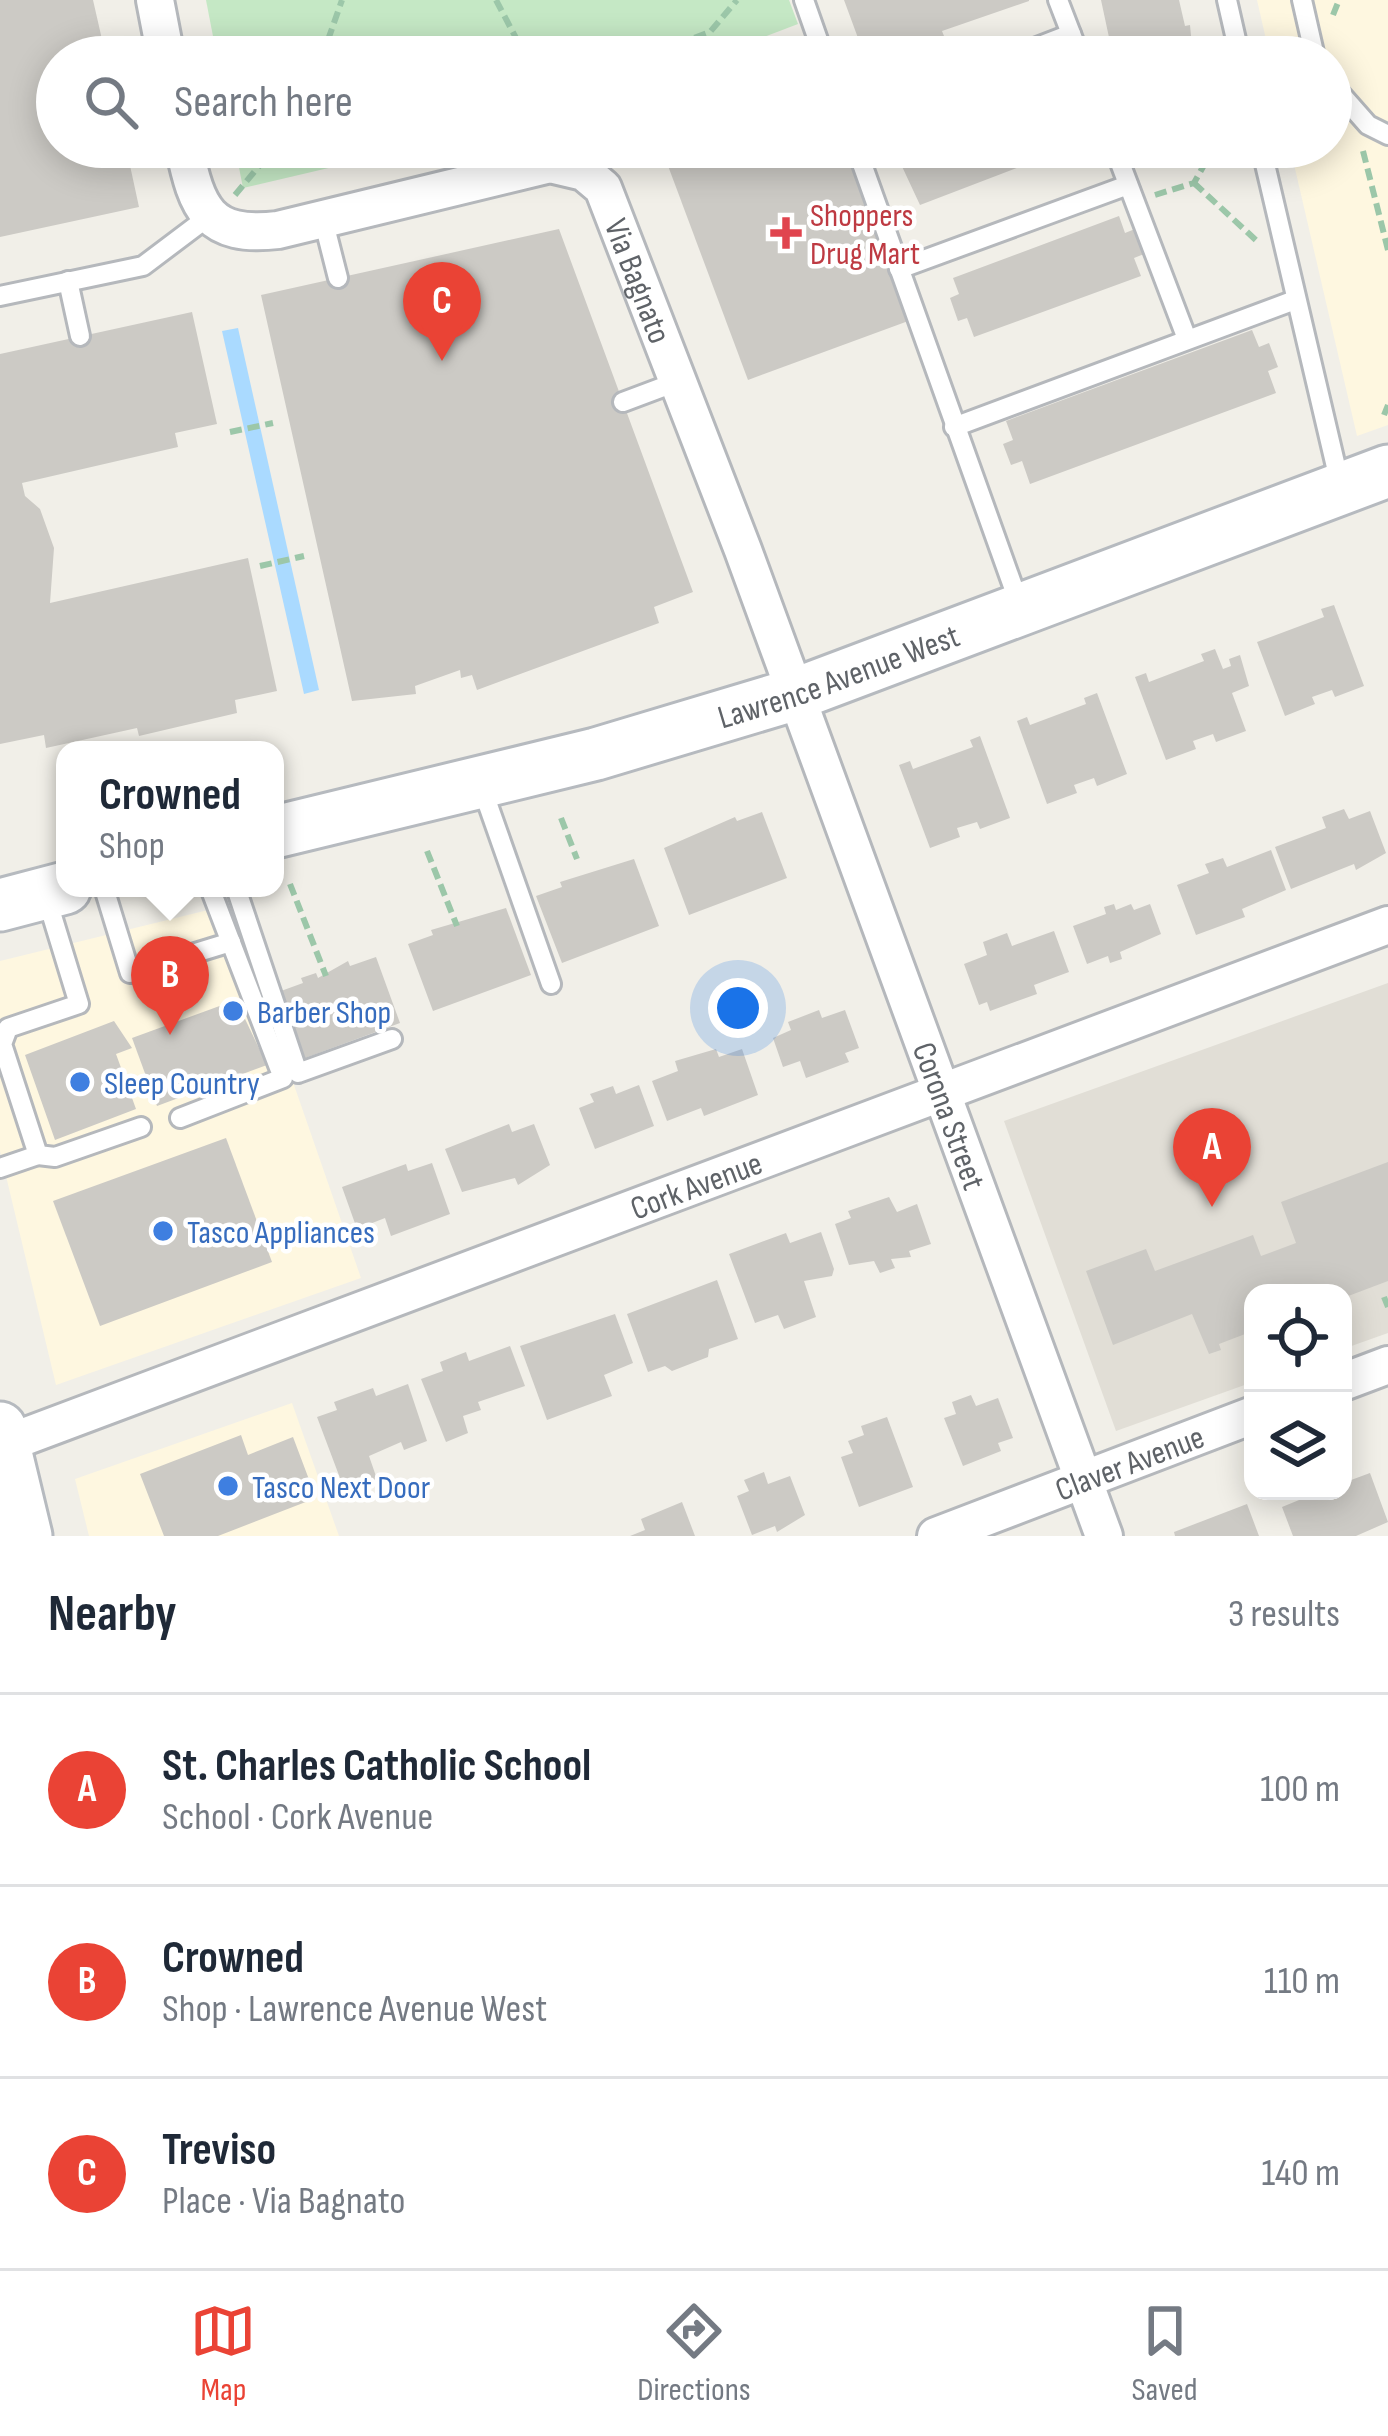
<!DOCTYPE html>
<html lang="en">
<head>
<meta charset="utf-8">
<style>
  body { margin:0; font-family:"Sofia Sans Condensed",sans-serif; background:#f2f2f3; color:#1f2937 }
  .controls { position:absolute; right:36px; bottom:36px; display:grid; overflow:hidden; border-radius:24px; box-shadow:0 6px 30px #0003 }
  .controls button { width:108px; height:108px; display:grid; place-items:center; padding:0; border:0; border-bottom:3px solid #e0e1e3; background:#fff; color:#1f2937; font:60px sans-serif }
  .you { position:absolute; left:738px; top:1008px; width:42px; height:42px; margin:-30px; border:9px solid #fff; border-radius:50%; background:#1a73e8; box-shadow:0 0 0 18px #1a73e833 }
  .badge { display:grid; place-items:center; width:78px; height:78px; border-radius:50%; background:#ea4335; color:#fff; font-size:39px; font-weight:700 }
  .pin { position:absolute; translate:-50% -99px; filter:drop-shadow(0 3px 6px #0008) }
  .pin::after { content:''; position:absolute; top:63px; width:42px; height:36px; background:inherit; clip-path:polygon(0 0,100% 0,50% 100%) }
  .popup { position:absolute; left:56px; top:741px; width:228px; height:156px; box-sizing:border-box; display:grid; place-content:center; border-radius:24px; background:#fff; filter:drop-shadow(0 3px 9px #0005); font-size:39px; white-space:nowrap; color:#747a83 }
  .popup b { font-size:45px; color:#1f2937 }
  .popup::after { content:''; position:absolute; left:50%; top:100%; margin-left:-24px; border:24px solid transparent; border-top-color:#fff }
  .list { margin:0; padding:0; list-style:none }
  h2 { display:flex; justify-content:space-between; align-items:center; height:156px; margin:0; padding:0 48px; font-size:51px }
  h2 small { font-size:39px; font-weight:400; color:#747a83 }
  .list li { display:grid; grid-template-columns:78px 1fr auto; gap:36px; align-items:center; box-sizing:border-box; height:192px; padding:0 48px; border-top:3px solid #e0e1e3 }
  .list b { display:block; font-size:45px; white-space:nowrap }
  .list p { margin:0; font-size:39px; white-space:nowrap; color:#747a83 }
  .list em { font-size:39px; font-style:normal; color:#747a83 }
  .icon { flex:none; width:66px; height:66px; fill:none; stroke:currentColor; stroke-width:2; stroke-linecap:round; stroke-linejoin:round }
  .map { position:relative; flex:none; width:1388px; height:1536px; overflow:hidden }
  .search { position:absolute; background:#fff; box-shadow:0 6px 30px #0003; left:36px; right:36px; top:36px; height:132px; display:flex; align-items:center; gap:30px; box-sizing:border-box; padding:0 42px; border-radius:66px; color:#747a83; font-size:45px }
  .sheet { height:732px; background:#fff }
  nav { display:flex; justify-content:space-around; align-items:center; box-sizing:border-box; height:168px; border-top:3px solid #e0e1e3; background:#fff; font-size:33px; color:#747a83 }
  nav a { display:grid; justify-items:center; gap:6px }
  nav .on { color:#ea4335 }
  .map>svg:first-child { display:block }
  .commercial { fill:#fef7e0 }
  .education { fill:#e1ded6 }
  .green { fill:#c5e8c5 }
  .water { fill:#aadaff }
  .building { fill:#cccac5 }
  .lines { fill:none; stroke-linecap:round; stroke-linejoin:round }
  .lane-casing { stroke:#b5b8bc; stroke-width:24 }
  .street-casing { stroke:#b5b8bc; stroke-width:42 }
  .secondary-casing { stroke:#b6babf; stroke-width:57 }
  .path { stroke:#9cc7a9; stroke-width:6; stroke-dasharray:12 6; stroke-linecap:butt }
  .lane { stroke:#fff; stroke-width:18 }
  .street { stroke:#fff; stroke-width:36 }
  .secondary { stroke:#fff; stroke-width:51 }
  .health-dot { fill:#e0444e; stroke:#fff; stroke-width:4.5 }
  .shop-dot { fill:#3f7fe0; stroke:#fff; stroke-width:4.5 }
  .labels { text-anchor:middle; stroke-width:9; stroke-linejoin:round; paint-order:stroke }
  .health-label { font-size:33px; fill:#be3a42; stroke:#fff; text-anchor:start }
  .street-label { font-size:33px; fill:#5f6368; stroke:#fff }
  .shop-label { font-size:33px; fill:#366cbe; stroke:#fff; text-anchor:start }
</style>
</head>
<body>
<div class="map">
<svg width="1388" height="1536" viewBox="0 0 1388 1536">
  <rect width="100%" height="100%" fill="#f1efe8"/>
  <!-- commercial -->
  <g class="commercial">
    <path d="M1257,0H1388V425L1357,436L1290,147H1331V57H1270Z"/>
    <path d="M249,900L285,1059L361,1278L56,1385L0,1151V961Z"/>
    <path d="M292,1403L339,1536H89L75,1479Z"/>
  </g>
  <!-- education -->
  <path class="education" d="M1388,983V1333L1343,1349V1293H1253V1382L1116,1431L1004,1121Z"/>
  <!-- green -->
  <g class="green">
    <path d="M206,0H789L798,24L711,57H217Z"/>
    <path d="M235,147H418L243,188Z"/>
  </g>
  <!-- water -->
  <path class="water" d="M238,328L319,690L304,694L222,331Z"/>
  <!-- building -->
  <g class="building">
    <path d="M0,0H93L106,57H57V147H126L139,207L0,237Z"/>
    <path d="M844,0H1029V1L942,31L944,36L902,51L865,57Z"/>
    <path d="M1101,0H1179L1185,26L1190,25L1193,57L1113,56Z"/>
    <path d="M661,147H847L911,320L748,380Z"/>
    <path d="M899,147H1072L920,205L899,160L903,158Z"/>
    <path d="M1119,216L1125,233L1135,229L1144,254L1134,258L1141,276L974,337L967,318L958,321L950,298L959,294L953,278Z"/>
    <path d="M559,229L693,592L654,607L659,623L477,690L472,675L461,678L460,670L415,686L416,694L352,701L261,295Z"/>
    <path d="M192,312L217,424L175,433L178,447L22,483L25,496L40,509L54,548L50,603L248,558L277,691L235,700L237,713L139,736L137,728L46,748L44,735L0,744V354Z"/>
    <path d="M1252,330L1259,347L1269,343L1278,367L1268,371L1276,393L1030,484L1022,461L1011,465L1003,444L1013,440L1006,421Z"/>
    <path d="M1334,605L1364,686L1335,697L1332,690L1312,697L1315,704L1285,716L1257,642L1324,617L1321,609Z"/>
    <path d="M1215,649L1223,669L1231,666L1229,659L1240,655L1249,686L1232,693L1246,731L1216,742L1213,734L1193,741L1196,749L1166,760L1135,677L1146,673L1149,682L1204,661L1201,654Z"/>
    <path d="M1097,693L1127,774L1097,786L1094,778L1074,785L1077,793L1047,804L1017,721L1027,717L1030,725L1086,704L1084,698Z"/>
    <path d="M980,736L1010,818L980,829L977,822L957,828L960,837L930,848L899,765L910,761L913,769L973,747L970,740Z"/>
    <path d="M1344,809L1349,819L1370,811L1386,853L1356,870L1354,864L1291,889L1275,847L1326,828L1322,817Z"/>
    <path d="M762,812L787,878L689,915L664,848L735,817L737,821Z"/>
    <path d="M1271,850L1286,890L1242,909L1245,917L1196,935L1177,885L1209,873L1205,864L1223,858L1227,867Z"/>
    <path d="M634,859L659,926L562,963L536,896L562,887L560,882Z"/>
    <path d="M1114,904L1116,910L1131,904L1134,910L1150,904L1161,934L1120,952L1122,959L1110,963L1108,956L1087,964L1073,926L1106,914L1104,907Z"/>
    <path d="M506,908L531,975L433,1011L408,944L433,935L431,930Z"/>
    <path d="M1054,931L1069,972L1034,985L1037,994L990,1011L987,1002L979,1005L964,964L987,955L983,942L1007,933L1012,946Z"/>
    <path d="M376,957L400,1023L305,1058L281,991L303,983L301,978L316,973L318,978L348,961L350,966Z"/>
    <path d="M236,1000L267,1065L157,1106L132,1038Z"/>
    <path d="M819,1010L822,1018L845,1010L859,1048L845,1053L849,1062L806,1078L800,1061L783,1067L773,1038L791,1030L788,1022Z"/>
    <path d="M114,1021L132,1048L116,1054L136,1109L55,1140L25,1055Z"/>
    <path d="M716,1049L719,1057L742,1049L758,1095L704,1116L701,1108L667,1121L652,1081L678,1071L675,1061Z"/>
    <path d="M639,1085L654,1126L595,1149L579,1108L594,1102L590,1094L613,1086L616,1094Z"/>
    <path d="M509,1124L512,1132L534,1124L550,1165L518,1185L515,1178L462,1192L445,1149Z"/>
    <path d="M226,1138L272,1262L100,1326L53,1201Z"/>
    <path d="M1388,1162V1281L1343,1298V1293H1253V1331L1219,1344L1221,1350L1209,1354L1192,1314L1113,1345L1086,1271L1146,1249L1155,1271L1253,1235L1261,1256L1296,1243L1281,1202Z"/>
    <path d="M432,1163L450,1214L391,1236L385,1218L357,1229L342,1187L406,1164L408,1171Z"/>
    <path d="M889,1197L897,1212L917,1204L931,1244L909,1251L911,1257L891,1259L895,1268L880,1273L874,1261L849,1265L835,1224L851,1218L848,1211Z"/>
    <path d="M821,1232L834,1269L832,1276L804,1281L816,1317L784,1329L778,1315L755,1323L729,1254L786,1233L790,1243Z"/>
    <path d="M717,1280L738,1339L709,1349L708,1357L672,1371L665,1366L648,1372L627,1314Z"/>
    <path d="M615,1314L633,1363L604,1375L612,1396L547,1420L520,1346Z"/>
    <path d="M510,1346L525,1386L478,1402L481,1410L463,1416L468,1433L446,1442L421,1379L443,1371L440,1362L466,1352L469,1361Z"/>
    <path d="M408,1384L427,1441L404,1450L401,1442L369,1456L378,1482L346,1494L317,1417L337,1410L334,1402L373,1388L376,1396Z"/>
    <path d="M971,1395L976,1406L998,1398L1013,1438L998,1443L1001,1451L963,1466L944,1418L956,1414L952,1402Z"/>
    <path d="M887,1417L913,1487L859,1507L841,1457L853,1453L848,1441L864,1435L861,1426Z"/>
    <path d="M241,1435L248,1455L293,1437L316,1498L218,1536H164L140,1474Z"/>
    <path d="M764,1472L768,1484L790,1476L805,1515L777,1532L775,1526L752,1535L737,1496L749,1491L744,1480Z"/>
    <path d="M1370,1473L1388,1522L1356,1536H1293L1282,1507L1321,1491H1343V1483Z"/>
    <path d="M682,1502L695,1536H630L645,1530L641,1519Z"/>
    <path d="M1247,1504L1259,1536H1175L1174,1532Z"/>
  </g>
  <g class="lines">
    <!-- lane casing -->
    <g class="lane-casing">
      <g id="lane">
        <path d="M804,0L824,57"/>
        <path d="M1058,0L1080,57"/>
        <path d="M1227,0L1240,57"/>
        <path d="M1302,0L1315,57"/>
        <path d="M1011,57L1071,34"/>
        <path d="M1331,83L1368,125L1388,135"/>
        <path d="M856,147L1020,606"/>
        <path d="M1114,147L1187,339"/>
        <path d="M1261,147L1340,484"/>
        <path d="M323,219L338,278"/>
        <path d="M899,269L1128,185"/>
        <path d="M68,281L80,336"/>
        <path d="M0,296L143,266L208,217"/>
        <path d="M623,402L679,381"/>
        <path d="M954,427L1295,300"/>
        <path d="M481,785L551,984"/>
        <path d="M104,888L130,973L231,942"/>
        <path d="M236,888L298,1073L392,1039"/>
        <path d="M46,896L79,1004L8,1028L2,1044L38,1155L55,1157L141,1127"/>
        <path d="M180,1118L283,1078L210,888"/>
        <path d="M0,1168L38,1155"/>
      </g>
    </g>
    <!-- street casing -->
    <g class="street-casing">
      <g id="street">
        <path d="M155,0L166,57"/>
        <path id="s1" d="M184,147C197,209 208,238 278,230L550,164L584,172L603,188L743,550L1104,1536"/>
        <path d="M1343,1382L1388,1365"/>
        <path id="s2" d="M5,1444L1388,925"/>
        <path id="s3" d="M936,1536L1253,1415"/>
      </g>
    </g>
    <!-- secondary casing -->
    <g class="secondary-casing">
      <g id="secondary">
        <path id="s4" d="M275,832L596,754L796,694L1388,471"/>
        <path d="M0,905L65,888"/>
        <path d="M0,1428L26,1536"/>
      </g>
    </g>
    <!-- path -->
    <g class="path">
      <path d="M496,0L526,57"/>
      <path d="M1333,15L1339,0"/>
      <path d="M322,57L342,0"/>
      <path d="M644,57L710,32L737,0"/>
      <path d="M1363,151L1388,250"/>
      <path d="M1194,183L1258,242"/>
      <path d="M235,195L275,147"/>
      <path d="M1155,195L1194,183L1214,147"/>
      <path d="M1384,415L1388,405"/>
      <path d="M230,432L273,423"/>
      <path d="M260,566L304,556"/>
      <path d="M561,818L577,859"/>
      <path d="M427,851L457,926"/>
      <path d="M290,884L326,976"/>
      <path d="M1384,1297L1388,1307"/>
    </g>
    <!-- lane -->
    <use href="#lane" class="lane"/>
    <!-- street -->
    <use href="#street" class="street"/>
    <!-- secondary -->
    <use href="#secondary" class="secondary"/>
  </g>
  <!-- markers -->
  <path class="health-dot" d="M780 215h12v12h12v12h-12v12h-12v-12h-12v-12h12z"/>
  <g class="shop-dot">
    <circle cx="233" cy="1011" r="12"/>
    <circle cx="80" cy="1082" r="12"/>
    <circle cx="163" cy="1231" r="12"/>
    <circle cx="228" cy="1486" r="12"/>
  </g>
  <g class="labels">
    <!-- health labels -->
    <g class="health-label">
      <text x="810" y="226">Shoppers<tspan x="810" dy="38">Drug Mart</tspan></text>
    </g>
    <!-- street labels -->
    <g class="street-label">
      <text dy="12" stroke="none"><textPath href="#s1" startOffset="585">Via Bagnato</textPath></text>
      <text dy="12" stroke="none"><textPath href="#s4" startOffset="585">Lawrence Avenue West</textPath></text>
      <text dy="12" stroke="none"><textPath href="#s1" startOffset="1476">Corona Street</textPath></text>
      <text dy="12" stroke="none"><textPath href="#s2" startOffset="738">Cork Avenue</textPath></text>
      <text dy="12" stroke="none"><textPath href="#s3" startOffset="207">Claver Avenue</textPath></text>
    </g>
    <!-- shop labels -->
    <g class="shop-label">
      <text x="257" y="1023">Barber Shop</text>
      <text x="104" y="1094">Sleep Country</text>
      <text x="187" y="1243">Tasco Appliances</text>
      <text x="252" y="1498">Tasco Next Door</text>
    </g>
  </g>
</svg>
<div class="controls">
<button><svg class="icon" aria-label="locate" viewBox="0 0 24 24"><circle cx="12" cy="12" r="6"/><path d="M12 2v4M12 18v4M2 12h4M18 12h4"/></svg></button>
<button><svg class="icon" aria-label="layers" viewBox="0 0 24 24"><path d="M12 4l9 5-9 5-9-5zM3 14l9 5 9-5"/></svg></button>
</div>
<div class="you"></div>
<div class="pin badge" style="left:1212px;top:1207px">A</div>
<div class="pin badge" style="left:170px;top:1035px">B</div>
<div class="popup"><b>Crowned</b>Shop</div>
<div class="pin badge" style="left:442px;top:361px">C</div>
<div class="search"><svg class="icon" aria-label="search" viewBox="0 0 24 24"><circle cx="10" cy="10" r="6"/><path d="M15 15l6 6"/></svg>Search here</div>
</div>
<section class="sheet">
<h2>Nearby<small>3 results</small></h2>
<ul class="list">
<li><span class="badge">A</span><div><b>St. Charles Catholic School</b><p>School · Cork Avenue</p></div><em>100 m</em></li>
<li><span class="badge">B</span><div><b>Crowned</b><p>Shop · Lawrence Avenue West</p></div><em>110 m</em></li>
<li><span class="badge">C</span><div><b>Treviso</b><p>Place · Via Bagnato</p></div><em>140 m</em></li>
</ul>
</section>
<nav>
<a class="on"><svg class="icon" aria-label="map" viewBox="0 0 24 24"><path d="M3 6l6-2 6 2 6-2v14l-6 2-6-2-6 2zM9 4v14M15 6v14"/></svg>Map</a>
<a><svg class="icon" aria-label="directions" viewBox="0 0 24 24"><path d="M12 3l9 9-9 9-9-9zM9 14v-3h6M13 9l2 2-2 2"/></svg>Directions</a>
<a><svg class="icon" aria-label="saved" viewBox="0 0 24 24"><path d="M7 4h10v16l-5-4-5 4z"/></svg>Saved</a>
</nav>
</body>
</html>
